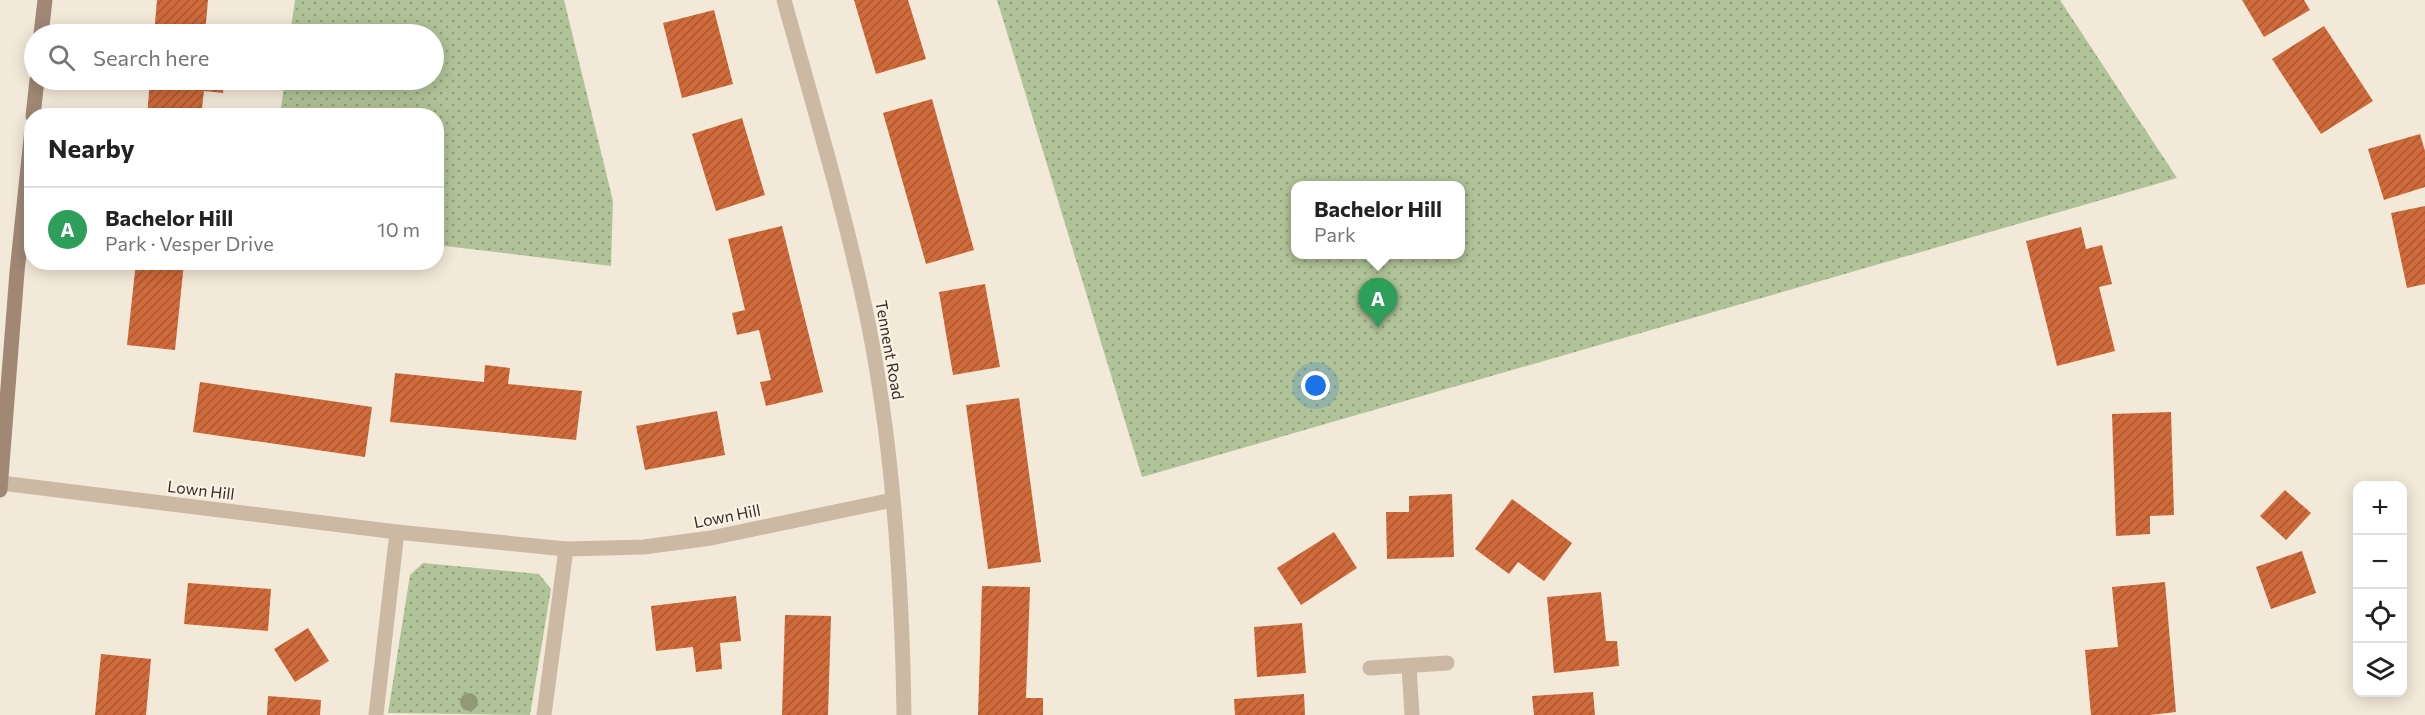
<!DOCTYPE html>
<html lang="en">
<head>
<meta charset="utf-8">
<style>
  body { margin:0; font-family:Commissioner,sans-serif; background:#f6f6f6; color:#222 }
  .controls { position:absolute; right:18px; bottom:18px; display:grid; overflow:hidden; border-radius:12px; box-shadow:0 3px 15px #0003 }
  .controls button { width:54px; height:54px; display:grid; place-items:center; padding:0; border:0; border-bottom:2px solid #e0e0e0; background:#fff; color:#222; font:30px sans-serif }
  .you { position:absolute; left:1316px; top:386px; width:21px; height:21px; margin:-15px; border:4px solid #fff; border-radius:50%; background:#1a73e8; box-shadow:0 0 0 9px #1a73e833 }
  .badge { display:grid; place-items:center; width:39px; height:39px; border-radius:50%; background:#19525b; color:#fff; font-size:20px; font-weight:700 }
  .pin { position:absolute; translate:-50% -50px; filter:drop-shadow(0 2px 3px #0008) }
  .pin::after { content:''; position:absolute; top:32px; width:21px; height:18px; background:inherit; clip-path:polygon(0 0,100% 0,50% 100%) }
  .popup { position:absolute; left:1291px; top:181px; width:174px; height:78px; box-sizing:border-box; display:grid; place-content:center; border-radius:12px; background:#fff; filter:drop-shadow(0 2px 4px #0005); font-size:20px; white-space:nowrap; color:#767676 }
  .popup b { font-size:22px; color:#222 }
  .popup::after { content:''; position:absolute; left:50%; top:100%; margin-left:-12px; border:12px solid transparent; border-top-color:#fff }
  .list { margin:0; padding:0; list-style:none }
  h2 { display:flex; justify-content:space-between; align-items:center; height:78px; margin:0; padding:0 24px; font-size:26px }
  h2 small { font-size:20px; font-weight:400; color:#767676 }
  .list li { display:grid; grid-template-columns:39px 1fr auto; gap:18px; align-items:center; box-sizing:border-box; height:84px; padding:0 24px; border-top:2px solid #e0e0e0 }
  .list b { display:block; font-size:22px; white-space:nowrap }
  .list p { margin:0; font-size:20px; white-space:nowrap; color:#767676 }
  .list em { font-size:20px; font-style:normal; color:#767676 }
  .icon { flex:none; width:33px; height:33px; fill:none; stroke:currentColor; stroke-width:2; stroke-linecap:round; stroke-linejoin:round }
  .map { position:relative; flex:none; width:2425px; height:715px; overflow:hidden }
  .search { position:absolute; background:#fff; box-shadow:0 3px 15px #0003; left:24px; top:24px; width:420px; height:66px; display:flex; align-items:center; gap:15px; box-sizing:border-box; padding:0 21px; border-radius:33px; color:#767676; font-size:22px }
  .panel { position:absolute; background:#fff; box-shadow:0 3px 15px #0003; left:24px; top:108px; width:420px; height:162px; border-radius:24px }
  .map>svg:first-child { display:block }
  .green { fill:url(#green-dots); fill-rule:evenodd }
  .building { fill:url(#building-hatch) }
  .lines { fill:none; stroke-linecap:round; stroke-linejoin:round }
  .street { stroke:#ccb9a4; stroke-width:15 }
  .secondary { stroke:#a08875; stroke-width:15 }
  .tree { fill:#929978 }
  .labels { text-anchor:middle; stroke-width:4.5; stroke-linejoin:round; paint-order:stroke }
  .street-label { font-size:16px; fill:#372d26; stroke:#fbf2e5 }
</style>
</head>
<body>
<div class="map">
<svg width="2425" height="715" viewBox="0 0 2425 715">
  <defs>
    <pattern id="green-dots" width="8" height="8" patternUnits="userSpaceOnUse" patternTransform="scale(1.5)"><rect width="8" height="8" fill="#b1c398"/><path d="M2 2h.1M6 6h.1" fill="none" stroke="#919f7c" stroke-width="1.8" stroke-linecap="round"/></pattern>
    <pattern id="building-hatch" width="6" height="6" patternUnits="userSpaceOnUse" patternTransform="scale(1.5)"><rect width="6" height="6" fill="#cf6a3b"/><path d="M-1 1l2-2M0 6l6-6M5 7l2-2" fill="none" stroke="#a95831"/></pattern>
  </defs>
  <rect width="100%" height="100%" fill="#f3e9d9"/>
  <!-- green -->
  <g class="green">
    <path d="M295,0H564L613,201L611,266L437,245L436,116L280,115L285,80H434V34H290Z"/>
    <path d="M997,0H2060L2177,178L1142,477ZM1296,186H1460V254H1296Z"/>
    <path d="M423,563L539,574L551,589L530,715L388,713L410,575Z"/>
  </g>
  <!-- building -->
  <g class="building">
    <path d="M157,0H208L205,34H154Z"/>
    <path d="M854,0H908L926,59L876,74Z"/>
    <path d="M2242,0H2304L2310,10L2264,37Z"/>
    <path d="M714,10L733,84L682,98L663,23Z"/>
    <path d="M2324,26L2373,101L2321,134L2272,59Z"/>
    <path d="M150,80H224L223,93L204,91L201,116H147Z"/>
    <path d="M932,99L974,250L926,264L883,113Z"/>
    <path d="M742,118L765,195L716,211L692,134Z"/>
    <path d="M2420,134L2425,151V187L2384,200L2368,149Z"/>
    <path d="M2425,206V284L2407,288L2391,213Z"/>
    <path d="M782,226L823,392L766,406L760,382L771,380L759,330L737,335L732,313L745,310L728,239Z"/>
    <path d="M2081,227L2086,249L2102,245L2112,284L2099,287L2115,351L2057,366L2026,241Z"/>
    <path d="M136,262L184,263L175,350L127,345Z"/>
    <path d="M985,284L1000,367L953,375L939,292Z"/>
    <path d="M485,365L510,368L508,384L582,391L576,440L390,422L395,373L484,382Z"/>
    <path d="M200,382L372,407L365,457L193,432Z"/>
    <path d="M1019,398L1041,562L988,569L966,405Z"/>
    <path d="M717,411L725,455L645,470L636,426Z"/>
    <path d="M2171,412L2174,515L2150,516V534L2116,536L2112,414Z"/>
    <path d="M2285,490L2311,513L2286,540L2260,516Z"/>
    <path d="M1452,494L1454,557L1387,559L1386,512H1409V496Z"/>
    <path d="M1512,499L1572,543L1544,581L1518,562L1509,574L1475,549Z"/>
    <path d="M1334,532L1357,568L1301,605L1277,568Z"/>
    <path d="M2302,551L2316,593L2271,609L2256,567Z"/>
    <path d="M2165,582L2176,712L2150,715H2091L2085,650L2118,647L2112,587Z"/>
    <path d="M188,583L271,589L268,631L184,624Z"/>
    <path d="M982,586L1030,587L1026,698H1043V715H978Z"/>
    <path d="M1601,592L1606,641H1617L1619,666L1554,673L1547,597Z"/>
    <path d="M736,596L741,641L720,643L722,669L696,672L693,647L656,651L651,606Z"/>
    <path d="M785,615L831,616L828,715H782Z"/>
    <path d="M1302,623L1306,673L1257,677L1254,627Z"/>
    <path d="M308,628L329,661L295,682L274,649Z"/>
    <path d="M101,654L151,659L146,715H95Z"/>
    <path d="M1593,692L1595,715H1534L1532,696Z"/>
    <path d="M1304,694L1305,715H1235L1234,699Z"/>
    <path d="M268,696L321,700L320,715H267Z"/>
  </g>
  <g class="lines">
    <!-- street -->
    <g class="street">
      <path d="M784,0C812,101 842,201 864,303C893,436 902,579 904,715"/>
      <path d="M1,483L397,532L566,549L644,547L711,538L892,500"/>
      <path d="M1409,666L1412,715"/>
      <path d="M1370,668L1447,663"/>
      <path d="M376,715L397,532"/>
      <path d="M544,715L566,549"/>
    </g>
    <!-- secondary -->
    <g class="secondary">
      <path d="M41,34L45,0"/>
      <path d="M33,116L37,80"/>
      <path d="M0,490L17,272L32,129"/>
    </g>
  </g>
  <!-- trees -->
  <circle class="tree" cx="469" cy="702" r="9"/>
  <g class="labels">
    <!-- street labels -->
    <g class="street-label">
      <text transform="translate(890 350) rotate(80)" y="6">Tennent Road</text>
      <text transform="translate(201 490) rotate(7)" y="6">Lown Hill</text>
      <text transform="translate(727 516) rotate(-11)" y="6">Lown Hill</text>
    </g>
  </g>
</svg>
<div class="controls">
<button>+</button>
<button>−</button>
<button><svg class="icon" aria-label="locate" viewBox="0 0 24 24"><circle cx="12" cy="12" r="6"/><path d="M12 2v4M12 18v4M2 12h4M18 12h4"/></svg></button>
<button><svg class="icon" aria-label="layers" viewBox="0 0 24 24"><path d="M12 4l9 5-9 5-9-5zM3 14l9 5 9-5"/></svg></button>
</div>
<div class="you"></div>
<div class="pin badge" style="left:1378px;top:328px;background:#2e9e5b">A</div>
<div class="popup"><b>Bachelor Hill</b>Park</div>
<div class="search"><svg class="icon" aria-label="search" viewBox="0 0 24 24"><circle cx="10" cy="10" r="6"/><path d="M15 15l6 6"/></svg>Search here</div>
<section class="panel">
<h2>Nearby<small></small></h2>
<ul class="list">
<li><span class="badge" style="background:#2e9e5b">A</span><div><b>Bachelor Hill</b><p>Park · Vesper Drive</p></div><em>10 m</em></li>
</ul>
</section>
</div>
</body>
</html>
